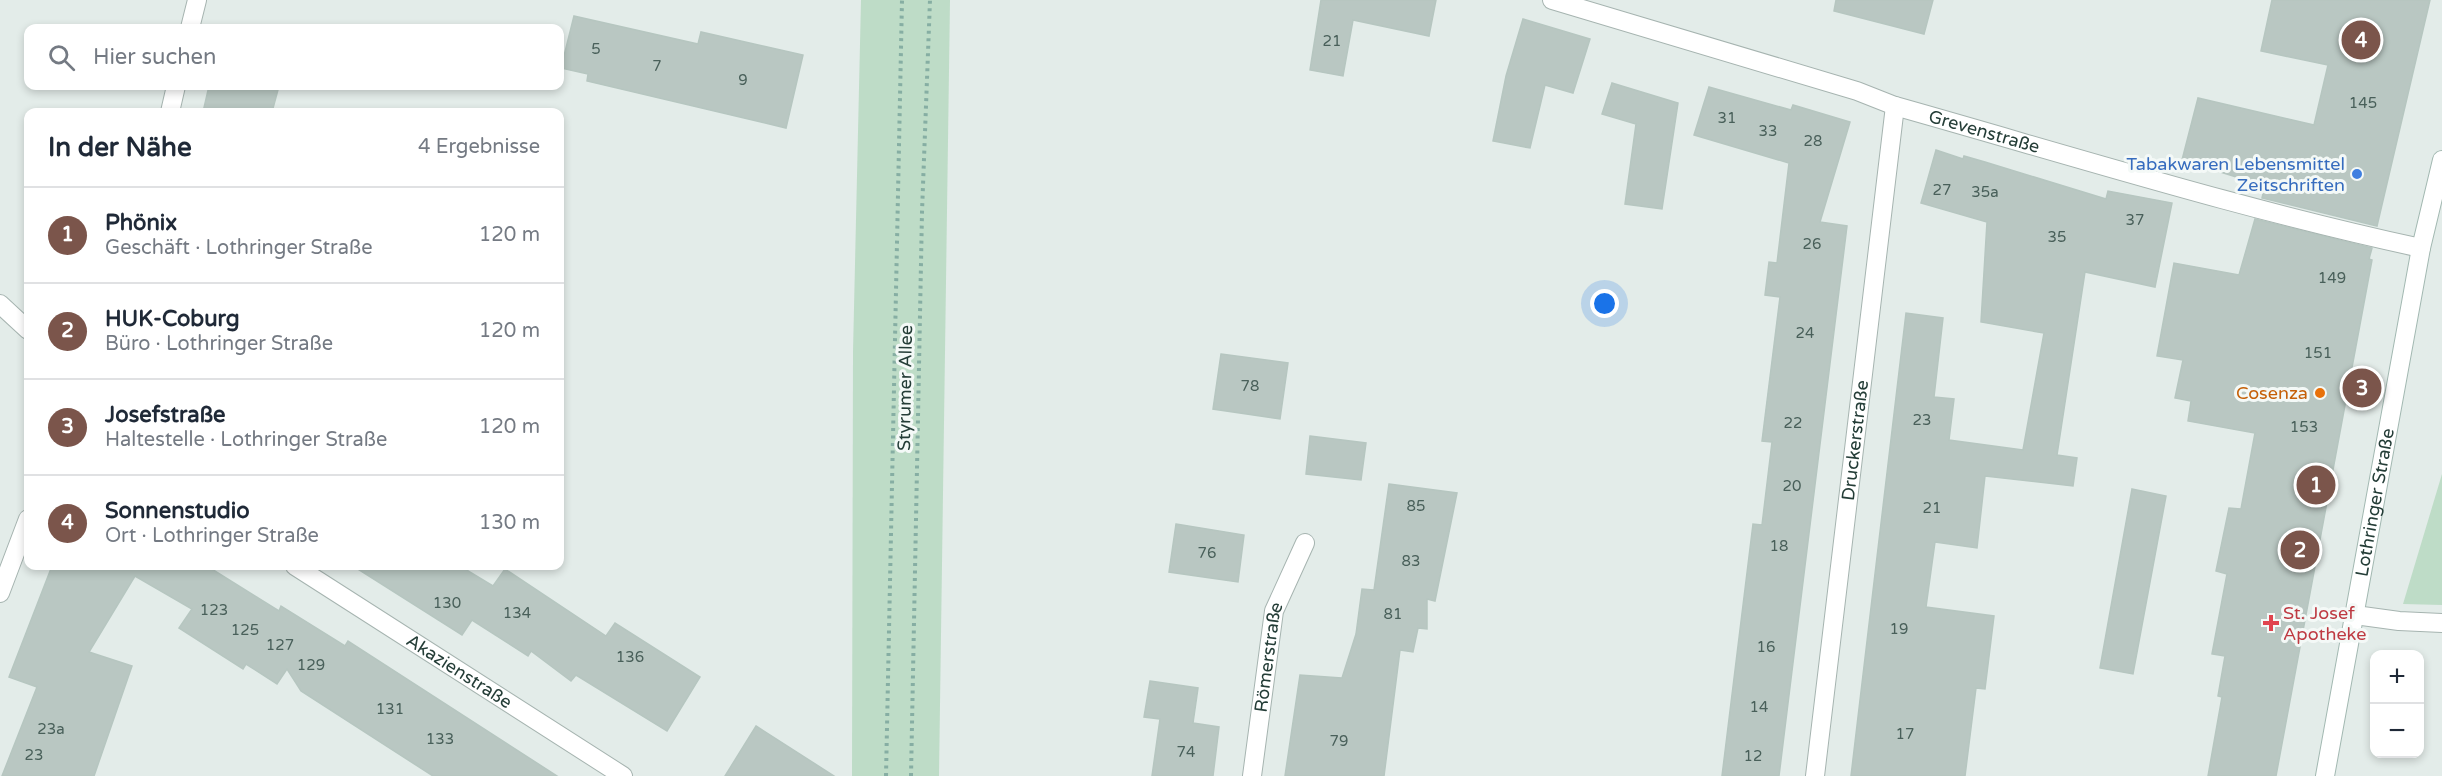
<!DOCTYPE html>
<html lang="de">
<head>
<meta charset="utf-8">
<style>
  body { margin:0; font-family:"Varela Round",sans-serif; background:#f6f6f7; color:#1f2937 }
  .controls { position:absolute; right:18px; bottom:18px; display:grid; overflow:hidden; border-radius:12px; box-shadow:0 3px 9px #0003 }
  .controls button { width:54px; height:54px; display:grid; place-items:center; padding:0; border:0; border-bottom:2px solid #e0e1e3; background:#fff; color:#1f2937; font:30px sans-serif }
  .you { position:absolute; left:1605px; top:304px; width:21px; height:21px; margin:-15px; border:4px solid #fff; border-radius:50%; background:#1a73e8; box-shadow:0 0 0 9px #1a73e833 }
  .badge { display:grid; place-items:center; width:39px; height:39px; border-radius:50%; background:#7b554b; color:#fff; font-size:20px; font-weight:700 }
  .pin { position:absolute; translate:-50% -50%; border:3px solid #fff; box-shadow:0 2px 6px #0006 }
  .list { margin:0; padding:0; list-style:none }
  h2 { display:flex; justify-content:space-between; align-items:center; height:78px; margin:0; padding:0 24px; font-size:26px }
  h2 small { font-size:20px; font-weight:400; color:#747a83 }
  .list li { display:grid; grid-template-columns:39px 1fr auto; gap:18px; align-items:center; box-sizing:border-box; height:96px; padding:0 24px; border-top:2px solid #e0e1e3 }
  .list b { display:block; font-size:22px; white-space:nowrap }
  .list p { margin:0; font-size:20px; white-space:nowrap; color:#747a83 }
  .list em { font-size:20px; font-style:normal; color:#747a83 }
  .icon { flex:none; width:33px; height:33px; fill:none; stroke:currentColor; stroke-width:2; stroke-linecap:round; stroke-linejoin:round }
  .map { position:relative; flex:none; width:2442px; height:776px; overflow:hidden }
  .search { position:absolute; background:#fff; box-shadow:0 3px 9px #0003; left:24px; top:24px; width:540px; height:66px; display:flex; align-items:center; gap:15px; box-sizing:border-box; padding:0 21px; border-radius:12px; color:#747a83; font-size:22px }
  .panel { position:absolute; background:#fff; box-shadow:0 3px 9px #0003; left:24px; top:108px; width:540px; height:462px; border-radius:12px }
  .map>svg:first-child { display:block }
  .green { fill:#bedcc7 }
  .building { fill:#b9c7c2; stroke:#b6c6c0; stroke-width:1.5 }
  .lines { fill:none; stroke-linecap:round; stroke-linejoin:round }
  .street-casing { stroke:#a6b4b0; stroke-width:20 }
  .secondary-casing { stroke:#a2b8b1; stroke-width:20 }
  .path { stroke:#86aea3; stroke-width:4; stroke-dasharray:3 4.5; stroke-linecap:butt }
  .street { stroke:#fff; stroke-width:18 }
  .secondary { stroke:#fff; stroke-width:18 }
  .shop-dot { fill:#3f7fe0; stroke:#f4f9f7; stroke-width:2 }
  .food-dot { fill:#e8710a; stroke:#f4f9f7; stroke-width:2 }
  .health-dot { fill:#e0444e; stroke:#f4f9f7; stroke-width:2 }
  .labels { text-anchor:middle; stroke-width:6; stroke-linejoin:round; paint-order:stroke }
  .number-label { font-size:15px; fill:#49605a }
  .street-label { font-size:18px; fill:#243d37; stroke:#f4f9f7 }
  .shop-label { font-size:18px; fill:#366cbe; stroke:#f4f9f7; text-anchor:end }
  .food-label { font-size:18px; fill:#c56008; stroke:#f4f9f7; text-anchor:end }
  .health-label { font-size:18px; fill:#be3a42; stroke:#f4f9f7; text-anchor:start }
</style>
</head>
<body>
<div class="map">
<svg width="2442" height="776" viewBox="0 0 2442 776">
  <rect width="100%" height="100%" fill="#e3ece9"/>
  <!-- green -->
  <g class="green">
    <path d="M861,0H950L939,776H852L853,352Z"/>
    <path d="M2442,474V605L2403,604Z"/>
  </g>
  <!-- building -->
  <g class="building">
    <path d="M1321,0H1436L1429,36L1353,20L1343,76L1310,70Z"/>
    <path d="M1836,0H1933L1924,34L1834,11Z"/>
    <path d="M2272,0H2430L2377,226L2262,198L2265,186L2182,160L2198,98L2314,125L2328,65L2261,51Z"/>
    <path d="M574,16L698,44L701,32L803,55L786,128L587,81L588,74L561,68Z"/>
    <path d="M1523,19L1590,39L1573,93L1545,85L1530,148L1493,141L1506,76Z"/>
    <path d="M1612,83L1678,103L1662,209L1625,204L1636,124L1602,114Z"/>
    <path d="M209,86H279L272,112H203Z"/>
    <path d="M1709,87L1791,110L1793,105L1850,122L1820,222L1847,226L1779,776H1722L1753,524L1762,525L1772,442L1762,441L1780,297L1765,295L1769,262L1777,263L1789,163L1694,135Z"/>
    <path d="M1936,150L1963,159L1964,156L1985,162L2106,199L2108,191L2172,203L2155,287L2085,272L2057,455L2077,458L2073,486L1985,476L1977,548L1935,542L1926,607L1994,616L1985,689L1976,688L1965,776H1851L1906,313L1943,318L1934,397L1954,399L1949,440L2023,450L2044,333L1981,322L1987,222L1921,203Z"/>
    <path d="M2255,219L2372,248L2369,259L2372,260L2276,776H2208L2222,697L2218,696L2225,656L2212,654L2227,574L2216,571L2229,508L2241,509L2255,433L2188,421L2191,401L2175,398L2183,360L2157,356L2174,263L2239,275Z"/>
    <path d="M1221,354L1288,363L1280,419L1213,409Z"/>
    <path d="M1310,436L1366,443L1361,480L1306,474Z"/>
    <path d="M1389,484L1457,493L1435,601L1427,599V629L1418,628L1413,652L1400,650L1384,776H1285L1300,675L1342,678L1356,634L1362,589L1374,590Z"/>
    <path d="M2132,489L2166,496L2133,674L2100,668Z"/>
    <path d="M1176,524L1244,535L1238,582L1169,572Z"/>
    <path d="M52,566H207L279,611L281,606L345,646L348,641L557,776H433L301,691L287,669L277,684L246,664L243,669L179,628L192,609L135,576L89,652L132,666L94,776H2L37,687L9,677Z"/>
    <path d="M353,566H460L493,586L505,569L606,636L615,623L700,677L667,731L576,675L571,681L531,651L528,656L472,620L462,635Z"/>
    <path d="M1150,681L1198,688L1193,723L1219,727L1213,776H1152L1160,719L1144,717Z"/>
    <path d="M756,726L834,776H725Z"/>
  </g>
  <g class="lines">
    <!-- street casing -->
    <g class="street-casing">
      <g id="street">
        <path id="s1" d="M1552,0L1857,91L1895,106C2069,155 2244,210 2421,248"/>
        <path d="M190,28L197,0"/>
        <path d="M170,112L176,86"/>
        <path d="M0,304L28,330"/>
        <path id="s2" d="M295,566L623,776"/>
        <path d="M0,593L28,519"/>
        <path d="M2355,615L2399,621L2442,623"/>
        <path id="s3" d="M1252,776L1274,611L1305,543"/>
        <path id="s4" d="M1815,776L1895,106"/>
      </g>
    </g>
    <!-- secondary casing -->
    <g class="secondary-casing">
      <g id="secondary">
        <path id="s5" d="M2325,776L2421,248L2442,160"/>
      </g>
    </g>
    <!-- path -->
    <g class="path">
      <path d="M886,776L902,0"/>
      <path d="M911,776L922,212L930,0"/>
    </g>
    <!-- street -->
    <use href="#street" class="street"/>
    <!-- secondary -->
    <use href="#secondary" class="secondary"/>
  </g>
  <!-- markers -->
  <circle class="shop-dot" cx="2357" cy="174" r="6"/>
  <circle class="food-dot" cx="2320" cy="393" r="6"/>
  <path class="health-dot" d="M2268 614h6v6h6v6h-6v6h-6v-6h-6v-6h6z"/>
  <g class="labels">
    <!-- number labels -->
    <g class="number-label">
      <text x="1332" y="46">21</text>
      <text x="596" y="54">5</text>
      <text x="657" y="71">7</text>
      <text x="743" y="85">9</text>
      <text x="2363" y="108">145</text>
      <text x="1727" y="123">31</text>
      <text x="1768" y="136">33</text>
      <text x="1813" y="146">28</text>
      <text x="1942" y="195">27</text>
      <text x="1985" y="197">35a</text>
      <text x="2135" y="225">37</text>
      <text x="2057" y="242">35</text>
      <text x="1812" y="249">26</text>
      <text x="2332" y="283">149</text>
      <text x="1805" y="338">24</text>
      <text x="2318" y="358">151</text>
      <text x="1250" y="391">78</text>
      <text x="1922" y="425">23</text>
      <text x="1793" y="428">22</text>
      <text x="2304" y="432">153</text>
      <text x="1792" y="491">20</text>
      <text x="1416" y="511">85</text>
      <text x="1932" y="513">21</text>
      <text x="1779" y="551">18</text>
      <text x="1207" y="558">76</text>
      <text x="1411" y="566">83</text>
      <text x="447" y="608">130</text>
      <text x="214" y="615">123</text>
      <text x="517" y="618">134</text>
      <text x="1393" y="619">81</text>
      <text x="1899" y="634">19</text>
      <text x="245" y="635">125</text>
      <text x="280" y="650">127</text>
      <text x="1766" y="652">16</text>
      <text x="630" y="662">136</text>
      <text x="311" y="670">129</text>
      <text x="1759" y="712">14</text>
      <text x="390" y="714">131</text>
      <text x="51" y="734">23a</text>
      <text x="1905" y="739">17</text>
      <text x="440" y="744">133</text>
      <text x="1339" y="746">79</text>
      <text x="1186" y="757">74</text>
      <text x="34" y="760">23</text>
      <text x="1753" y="761">12</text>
    </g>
    <!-- street labels -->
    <g class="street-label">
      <text dy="6" stroke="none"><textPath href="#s1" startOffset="452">Grevenstraße</textPath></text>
      <text transform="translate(905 388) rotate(-89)" y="6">Styrumer Allee</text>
      <text dy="6" stroke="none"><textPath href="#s4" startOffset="338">Druckerstraße</textPath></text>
      <text dy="6" stroke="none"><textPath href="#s5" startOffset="278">Lothringer Straße</textPath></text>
      <text dy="6" stroke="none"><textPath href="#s3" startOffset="120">Römerstraße</textPath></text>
      <text dy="6" stroke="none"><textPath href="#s2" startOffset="195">Akazienstraße</textPath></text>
    </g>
    <!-- shop labels -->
    <g class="shop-label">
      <text x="2345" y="170">Tabakwaren Lebensmittel<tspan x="2345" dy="21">Zeitschriften</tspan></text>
    </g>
    <!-- food labels -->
    <g class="food-label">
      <text x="2308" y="399">Cosenza</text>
    </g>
    <!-- health labels -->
    <g class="health-label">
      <text x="2283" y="619">St. Josef<tspan x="2283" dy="21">Apotheke</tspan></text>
    </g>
  </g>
</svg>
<div class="controls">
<button>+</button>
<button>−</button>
</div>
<div class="you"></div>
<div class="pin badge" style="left:2316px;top:485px">1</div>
<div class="pin badge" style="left:2300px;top:550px">2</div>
<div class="pin badge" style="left:2362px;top:388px">3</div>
<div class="pin badge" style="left:2361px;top:40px">4</div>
<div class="search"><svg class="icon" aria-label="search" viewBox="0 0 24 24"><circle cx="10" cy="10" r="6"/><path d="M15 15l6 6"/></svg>Hier suchen</div>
<section class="panel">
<h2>In der Nähe<small>4 Ergebnisse</small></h2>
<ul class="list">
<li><span class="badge">1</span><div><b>Phönix</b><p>Geschäft · Lothringer Straße</p></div><em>120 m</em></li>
<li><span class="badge">2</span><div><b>HUK-Coburg</b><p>Büro · Lothringer Straße</p></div><em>120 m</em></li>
<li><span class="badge">3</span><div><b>Josefstraße</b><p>Haltestelle · Lothringer Straße</p></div><em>120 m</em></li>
<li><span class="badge">4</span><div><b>Sonnenstudio</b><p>Ort · Lothringer Straße</p></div><em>130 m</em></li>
</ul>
</section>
</div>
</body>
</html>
